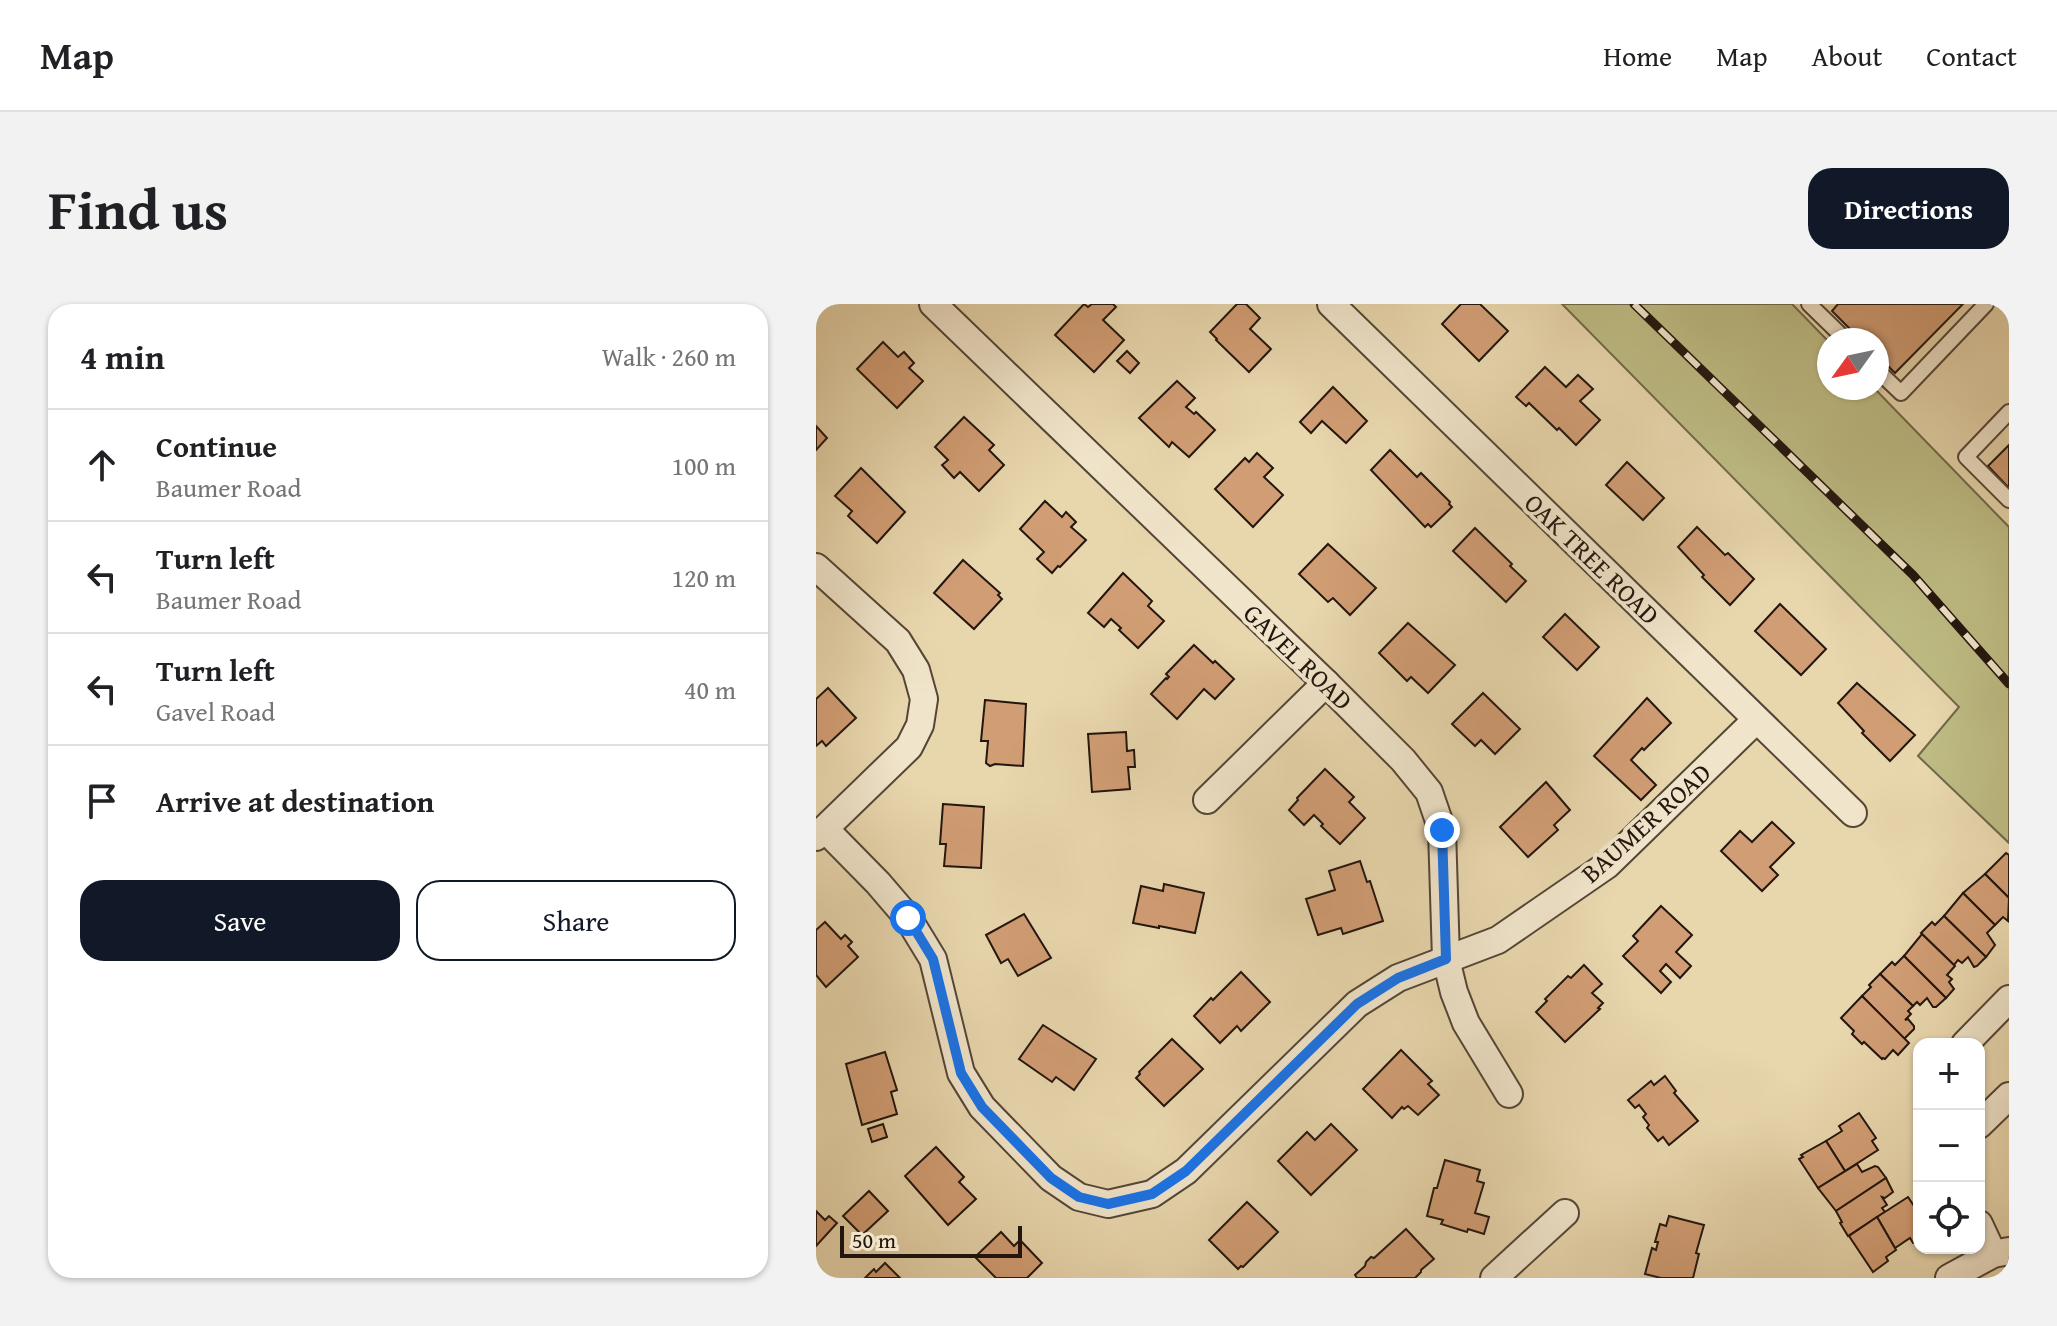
<!DOCTYPE html>
<html lang="en">
<head>
<meta charset="utf-8">
<style>
  body { margin:0; font-family:"Gentium Book Plus",serif; background:#f2f2f2; color:#202124 }
  .controls { position:absolute; right:24px; bottom:24px; display:grid; overflow:hidden; border-radius:16px; box-shadow:0 2px 6px #0004 }
  .controls button { width:72px; height:72px; display:grid; place-items:center; padding:0; border:0; border-bottom:2px solid #e0e0e0; background:#fff; color:#202124; font:40px sans-serif }
  .compass { position:absolute; left:1001px; top:24px; width:72px; height:72px; border-radius:50%; background:#fff; box-shadow:0 2px 6px #0004; rotate:237deg }
  .scale { position:absolute; left:24px; bottom:20px; width:182px; box-sizing:border-box; padding-left:8px; border:4px solid #23160e; border-top:0; font-size:22px; line-height:28px; white-space:nowrap; color:#23160e; -webkit-text-stroke:6px #f0e4ca; paint-order:stroke }
  .stop { position:absolute; width:24px; height:24px; margin:-18px; border:6px solid #1a73e8; border-radius:50%; background:#fff }
  .stop.end { background:#1a73e8; border-color:#fff; box-shadow:0 2px 8px #0008 }
  .list { margin:0; padding:0; list-style:none }
  h2 { display:flex; justify-content:space-between; align-items:center; height:104px; margin:0; padding:0 32px; font-size:34px }
  h2 small { font-size:26px; font-weight:400; color:#757577 }
  .list li { display:grid; grid-template-columns:52px 1fr auto; gap:24px; align-items:center; box-sizing:border-box; height:112px; padding:0 32px; border-top:2px solid #e0e0e0 }
  .list b { display:block; font-size:30px; white-space:nowrap }
  .list p { margin:0; font-size:26px; white-space:nowrap; color:#757577 }
  .list em { font-size:26px; font-style:normal; color:#757577 }
  .actions { display:flex; gap:16px; padding:24px 32px }
  .actions a { flex:1; padding:18px 0; border:2px solid #111827; border-radius:24px; text-align:center; font-size:28px; color:#111827 }
  .actions .main { background:#111827; color:#fff }
  .icon { flex:none; width:44px; height:44px; fill:none; stroke:currentColor; stroke-width:2; stroke-linecap:round; stroke-linejoin:round }
  .map { position:relative; flex:none; width:1193px; height:974px; overflow:hidden; border-radius:24px }
  header { display:flex; align-items:center; gap:48px; box-sizing:border-box; height:112px; padding:0 40px; background:#fff; border-bottom:2px solid #e0e0e0 }
  header strong { font-size:38px }
  nav { display:flex; gap:44px; margin-inline-start:auto; font-size:28px }
  .intro { display:flex; align-items:center; justify-content:space-between; box-sizing:border-box; height:192px; padding:0 48px }
  h1 { margin:0; font-size:56px }
  .button { padding:20px 36px; border-radius:24px; background:#111827; color:#fff; font-size:28px; font-weight:700 }
  main { display:flex; gap:48px; padding:0 48px }
  aside { flex:1; background:#fff; border-radius:24px; box-shadow:0 2px 6px #0004 }
  .map>svg:first-child { display:block }
  .green { fill:#bebc84; stroke:#706949; stroke-width:2 }
  .building { fill:#d19d74; stroke:#23160e; stroke-width:2 }
  .lines { fill:none; stroke-linecap:round; stroke-linejoin:round }
  .lane-casing { stroke:#544636; stroke-width:18 }
  .street-casing { stroke:#544636; stroke-width:30 }
  .lane { stroke:#f0e4ca; stroke-width:14 }
  .street { stroke:#f0e4ca; stroke-width:26 }
  .rail-casing { stroke:#23160e; stroke-width:9 }
  .rail { stroke:#f0e4ca; stroke-width:6; stroke-dasharray:18; stroke-linecap:butt }
  .route { stroke:#1a73e8; stroke-width:10 }
  .labels { text-anchor:middle; stroke-width:8; stroke-linejoin:round; paint-order:stroke }
  .street-label { font-size:26px; fill:#23160e; stroke:#f0e4ca }
</style>
</head>
<body>
<header>
<strong>Map</strong>
<nav><a>Home</a><a>Map</a><a>About</a><a>Contact</a></nav>
</header>
<div class="intro"><h1>Find us</h1><a class="button">Directions</a></div>
<main>
<aside>
<h2>4 min<small>Walk · 260 m</small></h2>
<ul class="list">
<li><svg class="icon" aria-label="ahead" viewBox="0 0 24 24"><path d="M12 20V5M6 11l6-6 6 6"/></svg><div><b>Continue</b><p>Baumer Road</p></div><em>100 m</em></li>
<li><svg class="icon" aria-label="left" viewBox="0 0 24 24"><path d="M17 20v-9H6M10 6l-5 5 5 5"/></svg><div><b>Turn left</b><p>Baumer Road</p></div><em>120 m</em></li>
<li><svg class="icon" aria-label="left" viewBox="0 0 24 24"><path d="M17 20v-9H6M10 6l-5 5 5 5"/></svg><div><b>Turn left</b><p>Gavel Road</p></div><em>40 m</em></li>
<li><svg class="icon" aria-label="arrive" viewBox="0 0 24 24"><path d="M6 21V4h12l-3 4 3 4H6"/></svg><div><b>Arrive at destination</b></div></li>
</ul>
<div class="actions"><a class="main">Save</a><a>Share</a></div>
</aside>
<div class="map">
<svg width="1193" height="974" viewBox="0 0 1193 974">
  <rect width="100%" height="100%" fill="#e8d6ad"/>
  <filter id="stains"><feTurbulence type="fractalNoise" baseFrequency=".0025" numOctaves="4"/><feColorMatrix values="0 0 0 0 .2 0 0 0 0 .09 0 0 0 0 .02 0 0 0 .5 -.17"/></filter>
  <radialGradient id="worn" r=".72"><stop offset=".6" stop-color="#630" stop-opacity="0"/><stop offset="1" stop-color="#630" stop-opacity=".3"/></radialGradient>
  <!-- green -->
  <path class="green" d="M746,0H976L1013,38V84H1058L1193,223V539L1102,452L1143,403Z"/>
  <!-- building -->
  <g class="building">
    <path d="M268,0L272,3L276,0H297L300,3L287,16L308,36L278,68L239,31Z"/>
    <path d="M421,0H430L444,14L434,25L455,45L433,68L400,36L401,35L394,28Z"/>
    <path d="M645,0H664L692,27L663,57L626,20Z"/>
    <path d="M1022,0H1147L1079,69L1061,51V36H1045L1016,7Z"/>
    <path d="M67,38L82,53L88,48L98,59L93,64L107,77L81,104L41,65Z"/>
    <path d="M311,47L323,59L314,69L301,57Z"/>
    <path d="M729,63L750,83L762,71L777,85L764,97L784,116L760,141L743,124L741,126L713,99L710,102L700,93Z"/>
    <path d="M361,77L379,94L370,103L378,110L380,108L399,126L373,153L356,138L353,143L323,114Z"/>
    <path d="M517,83L551,117L530,139L506,117L495,129L484,118Z"/>
    <path d="M148,113L178,141L173,146L188,161L163,187L144,168L138,174L126,161L132,156L119,143Z"/>
    <path d="M0,122L11,134L0,146Z"/>
    <path d="M1193,141V184L1172,162Z"/>
    <path d="M574,146L601,173L605,169L634,198L633,200L636,203L615,223L612,220L609,223L555,166Z"/>
    <path d="M441,149L457,164L448,173L467,191L437,223L399,185L429,154L433,158Z"/>
    <path d="M811,158L848,194L827,216L790,181Z"/>
    <path d="M45,164L89,208L61,239L32,212L36,207L19,192Z"/>
    <path d="M229,197L246,213L250,208L260,218L255,223L270,236L244,263L242,262L236,269L221,255L228,248L204,225Z"/>
    <path d="M881,223L909,251L912,249L938,275L914,301L886,273L888,271L862,243Z"/>
    <path d="M659,224L696,260L694,262L710,277L690,298L637,247Z"/>
    <path d="M512,240L560,284L534,311L517,294L512,298L483,270Z"/>
    <path d="M147,256L184,289L182,291L186,295L158,325L118,289Z"/>
    <path d="M307,269L336,297L332,302L348,317L322,344L303,326L305,324L295,315L288,323L272,309Z"/>
    <path d="M964,300L1010,345L985,371L939,327Z"/>
    <path d="M749,310L783,343L761,366L727,333Z"/>
    <path d="M592,319L639,361L612,389L595,373L591,377L563,349Z"/>
    <path d="M378,341L397,359L399,357L418,375L399,395L388,385L361,415L335,390L350,374L351,375L353,373L350,370Z"/>
    <path d="M1041,379L1099,431L1074,457L1046,429L1048,427L1022,399Z"/>
    <path d="M12,384L40,414L10,442L6,437L0,442V395Z"/>
    <path d="M667,389L704,425L679,450L665,436L659,442L636,420Z"/>
    <path d="M831,394L855,419L828,446L826,444L815,456L840,481L825,496L778,452Z"/>
    <path d="M169,396L210,400L207,462L179,460L174,462L170,459L172,437H165Z"/>
    <path d="M310,428L311,447L318,446L319,463H312L314,485L276,488L272,430Z"/>
    <path d="M509,465L538,493L533,498L549,514L524,540L505,522L507,520L498,511L488,521L473,506L482,496L481,494Z"/>
    <path d="M730,478L754,506L738,521L742,526L712,553L684,523Z"/>
    <path d="M127,500L168,503L165,564L128,562L130,540H124Z"/>
    <path d="M956,518L978,539L954,563L962,571L946,587L905,547L924,527L936,538Z"/>
    <path d="M1190,549L1193,551V594L1169,570Z"/>
    <path d="M544,557L551,578L554,577L567,617L527,630L525,624L502,631L490,595L519,586L513,567Z"/>
    <path d="M1169,570L1193,594L1192,617L1187,613L1179,621L1147,589Z"/>
    <path d="M348,580L388,589L379,629L343,622V624L317,619L325,582L347,587Z"/>
    <path d="M1147,589L1179,621L1171,629L1179,641L1170,653L1128,612Z"/>
    <path d="M845,602L876,631L860,648L875,662L864,674L850,660L844,667L855,678L845,689L807,652L822,637L817,632Z"/>
    <path d="M208,610L235,654L202,672L192,655L185,659L170,631Z"/>
    <path d="M1128,612L1170,653L1161,662L1158,663L1152,653L1146,659L1142,656L1138,661L1105,629L1116,618L1119,621Z"/>
    <path d="M9,618L25,635L29,631L36,638L32,642L42,653L10,683L0,671V626Z"/>
    <path d="M1106,630L1139,662L1131,671L1136,675L1133,678L1138,685L1130,694L1088,652Z"/>
    <path d="M1088,652L1130,694L1120,703H1117L1111,694L1104,701L1101,698L1097,702L1064,670L1076,658L1079,661Z"/>
    <path d="M768,661L786,680L776,689L787,699L782,704L784,705L749,738L720,708L731,697L729,695L752,672L755,674Z"/>
    <path d="M425,668L454,698L425,727L421,722L404,739L378,712L395,694L397,696Z"/>
    <path d="M1064,670L1097,702L1092,707L1095,710L1089,716L1092,715L1098,722V725L1088,735L1046,692L1055,683L1053,681Z"/>
    <path d="M1046,692L1093,739L1082,751L1077,746L1069,755L1067,754L1066,755L1048,738L1046,740L1036,730L1038,727L1025,714Z"/>
    <path d="M227,721L280,755L258,786L240,773L236,778L203,755Z"/>
    <path d="M356,735L387,765L348,802L320,774L324,770L323,768Z"/>
    <path d="M585,746L616,777L612,780L623,791L602,811L592,802L588,805L586,803L576,814L547,785Z"/>
    <path d="M69,748L81,786L75,788L81,810L46,821L30,760Z"/>
    <path d="M849,772L860,787L858,789L882,817L853,841L847,833L842,837L831,824L833,821L827,813L830,810L823,801L819,804L812,796L835,777L838,781Z"/>
    <path d="M1043,809L1060,834L1056,837L1062,846L1029,867L1010,837L1026,827L1023,822Z"/>
    <path d="M67,820L71,833L56,838L52,825Z"/>
    <path d="M515,820L541,846L495,891L462,857L491,828L499,836Z"/>
    <path d="M1010,837L1029,867L1002,884L983,855L987,853L985,851Z"/>
    <path d="M120,843L148,873L143,878L160,895L132,921L89,872Z"/>
    <path d="M629,856L664,866L661,877L668,879L659,909L673,913L668,930L652,925L651,928L625,920L627,916L611,912L618,884H621Z"/>
    <path d="M1041,860L1046,868L1059,862L1062,863L1070,874L1020,907L1002,884Z"/>
    <path d="M1070,874L1077,888L1069,894L1066,893L1071,901L1066,904L1069,908L1032,932L1024,919L1026,918L1020,907Z"/>
    <path d="M53,887L72,907L46,931L27,912Z"/>
    <path d="M1092,893L1098,902L1102,900L1103,902V938L1097,939L1094,934L1079,944L1061,913Z"/>
    <path d="M431,898L462,928L427,963L425,962L422,965L393,936Z"/>
    <path d="M0,907L9,916L13,912L21,919L0,942Z"/>
    <path d="M853,912L888,921L880,949L883,950L877,974H845L829,970L836,944L840,946L842,938H839L844,920L850,922Z"/>
    <path d="M1061,913L1080,946L1070,953L1072,957L1057,968L1033,932Z"/>
    <path d="M590,925L618,955L605,966V968L599,974H541L539,971L549,962L550,958L555,953L558,954Z"/>
    <path d="M185,928L198,942L204,936L226,959L211,974H180L159,953Z"/>
    <path d="M69,959L84,974H49L58,965L60,968Z"/>
  </g>
  <g class="lines">
    <!-- lane casing -->
    <g class="lane-casing">
      <g id="lane">
        <path d="M993,0L1030,36"/>
        <path d="M1061,66L1085,89L1170,0"/>
        <path d="M1193,108L1150,153L1193,196"/>
      </g>
    </g>
    <!-- street casing -->
    <g class="street-casing">
      <g id="street">
        <path d="M117,0L510,379L587,456L613,488L626,526L630,655L638,688L650,719L693,790"/>
        <path d="M515,0L1037,509"/>
        <path d="M0,263L82,337L100,366L108,395L104,421L93,443L0,533"/>
        <path d="M391,496L510,379"/>
        <path d="M9,525L62,579L92,614L117,655L145,769L166,803L235,874L263,893L292,900L336,890L370,867L541,700L582,674L682,636L791,561L940,416"/>
        <path d="M1149,740L1193,695"/>
        <path d="M1163,821L1193,792"/>
        <path d="M1163,920L1177,950"/>
        <path d="M678,974L749,909"/>
        <path d="M1133,974L1177,950L1193,947"/>
      </g>
    </g>
    <!-- lane -->
    <use href="#lane" class="lane"/>
    <!-- street -->
    <use href="#street" class="street"/>
    <!-- rail casing -->
    <g class="rail-casing">
      <path id="rail" d="M818,0L1097,271L1193,380"/>
    </g>
    <!-- rail -->
    <use href="#rail" class="rail"/>
  </g>
  <g class="lines">
    <!-- route -->
    <path class="route" d="M92,614L117,655L145,769L166,803L235,874L263,893L292,900L336,890L370,867L541,700L582,674L630,655L626,526"/>
  </g>
  <g class="labels">
    <!-- street labels -->
    <g class="street-label">
      <text transform="translate(776 255) rotate(44)" y="9">OAK TREE ROAD</text>
      <text transform="translate(482 353) rotate(44)" y="9">GAVEL ROAD</text>
      <text transform="translate(830 519) rotate(-42)" y="9">BAUMER ROAD</text>
    </g>
  </g>
  <rect width="100%" height="100%" filter="url(#stains)"/>
  <rect width="100%" height="100%" fill="url(#worn)"/>
</svg>
<div class="controls">
<button>+</button>
<button>−</button>
<button><svg class="icon" aria-label="locate" viewBox="0 0 24 24"><circle cx="12" cy="12" r="6"/><path d="M12 2v4M12 18v4M2 12h4M18 12h4"/></svg></button>
</div>
<svg class="compass" viewBox="-18 -18 36 36"><path d="M0-13l5 13h-10z" fill="#e53935"/><path d="M0 13l5-13h-10z" fill="#757577"/></svg>
<div class="scale">50 m</div>
<div class="stop" style="left:92px;top:614px"></div>
<div class="stop end" style="left:626px;top:526px"></div>
</div>
</main>
</body>
</html>
